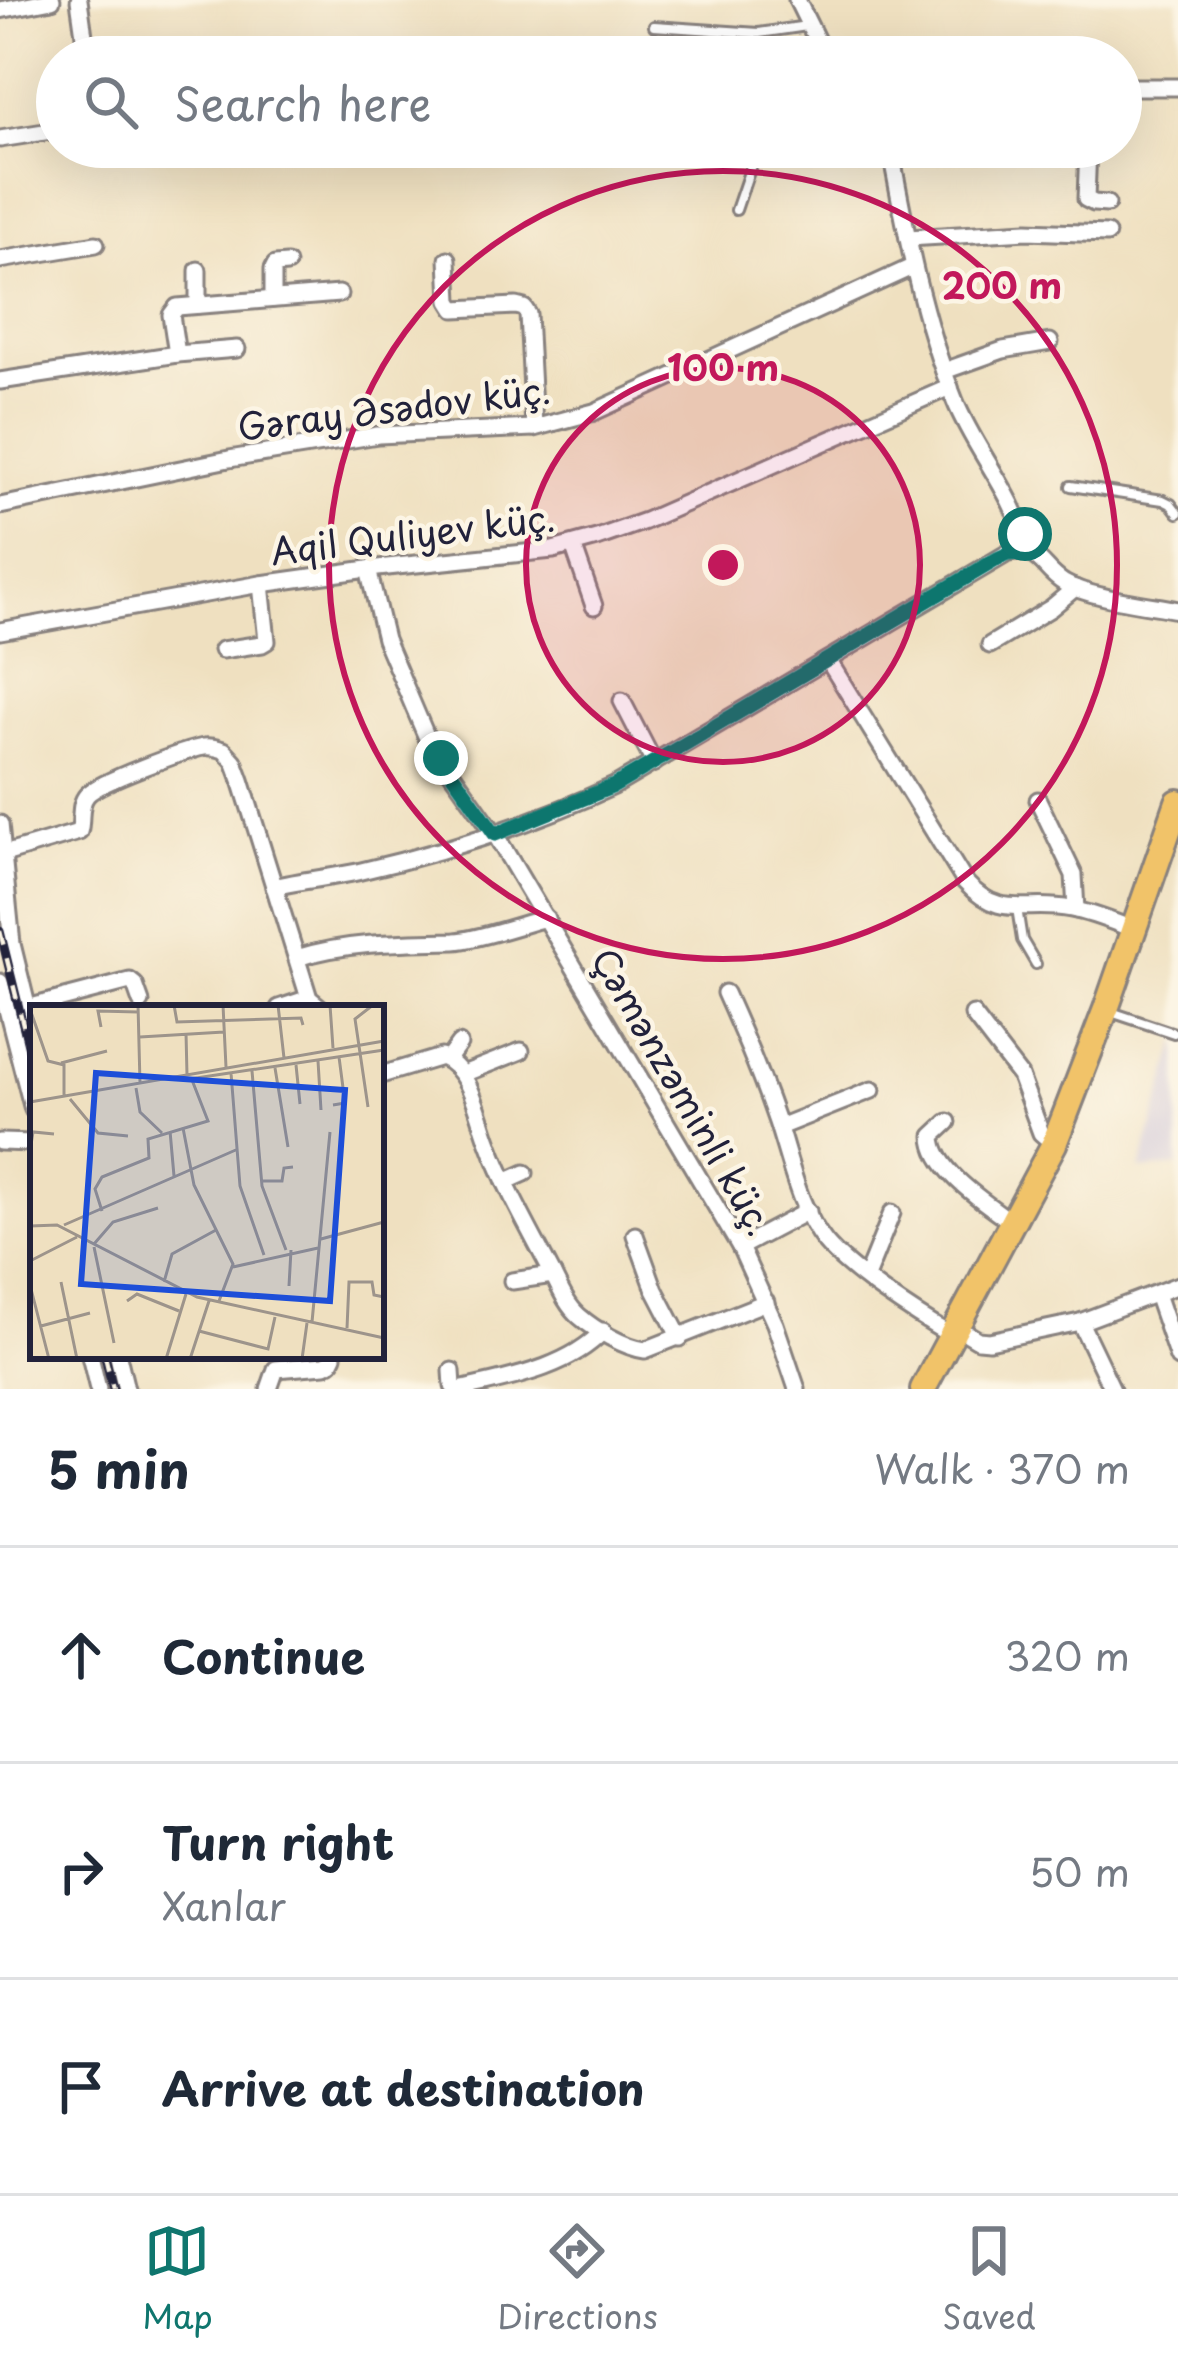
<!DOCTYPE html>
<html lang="en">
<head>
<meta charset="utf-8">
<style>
  body { margin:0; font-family:"Playpen Sans",sans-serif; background:#f6f6f7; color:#1f2937 }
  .stop { position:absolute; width:36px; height:36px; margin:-27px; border:9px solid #0f766e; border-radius:50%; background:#fff }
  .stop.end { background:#0f766e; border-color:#fff; box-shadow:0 3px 12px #0008 }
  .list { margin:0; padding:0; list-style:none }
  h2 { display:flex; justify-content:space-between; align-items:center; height:156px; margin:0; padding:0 48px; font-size:51px }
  h2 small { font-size:39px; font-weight:400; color:#747a83 }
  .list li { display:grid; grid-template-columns:78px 1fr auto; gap:36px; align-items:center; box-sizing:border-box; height:216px; padding:0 48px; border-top:3px solid #e0e1e3 }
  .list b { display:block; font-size:45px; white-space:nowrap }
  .list p { margin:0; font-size:39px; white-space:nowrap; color:#747a83 }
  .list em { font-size:39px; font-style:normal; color:#747a83 }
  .icon { flex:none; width:66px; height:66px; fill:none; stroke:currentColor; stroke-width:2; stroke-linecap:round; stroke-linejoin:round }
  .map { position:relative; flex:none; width:1178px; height:1389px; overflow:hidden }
  .search { position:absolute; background:#fff; box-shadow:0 12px 48px #0002; left:36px; right:36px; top:36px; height:132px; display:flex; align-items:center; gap:30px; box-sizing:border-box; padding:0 42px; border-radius:66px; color:#747a83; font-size:45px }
  .sheet { height:804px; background:#fff }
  nav { display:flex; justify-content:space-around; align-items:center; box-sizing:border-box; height:168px; border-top:3px solid #e0e1e3; background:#fff; font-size:33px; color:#747a83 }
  nav a { display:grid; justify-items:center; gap:6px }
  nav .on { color:#0f766e }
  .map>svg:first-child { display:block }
  .industrial { fill:#c8bfd8 }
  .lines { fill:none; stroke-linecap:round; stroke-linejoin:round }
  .service-casing { stroke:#88817e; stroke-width:14 }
  .minor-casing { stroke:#88817e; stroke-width:21 }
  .primary-casing { stroke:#88817e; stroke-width:30 }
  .service { stroke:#fff; stroke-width:8 }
  .minor { stroke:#fff; stroke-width:15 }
  .primary { stroke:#f1c369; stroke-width:24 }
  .rail-casing { stroke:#22223b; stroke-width:9 }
  .rail { stroke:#fcf5e5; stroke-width:4.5; stroke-dasharray:14; stroke-linecap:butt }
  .route { stroke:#0f766e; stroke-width:15 }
  .ring { fill:none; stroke:#c2185b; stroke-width:6 }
  .labels { text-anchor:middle; stroke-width:9; stroke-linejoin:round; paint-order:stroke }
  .street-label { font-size:36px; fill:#22223b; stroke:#fcf5e5 }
  .inset-road { fill:none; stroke:#9d948b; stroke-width:3 }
  .view { fill:#1d4ed8; fill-opacity:0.15; stroke:#1d4ed8; stroke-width:6 }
  .inset-edge { fill:none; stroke:#22223b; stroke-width:6 }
  .centre { fill:#c2185b; stroke:#fcf5e5; stroke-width:6 }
  .ring-label { font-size:36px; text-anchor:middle; font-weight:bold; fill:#c2185b; stroke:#fcf5e5; stroke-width:9; stroke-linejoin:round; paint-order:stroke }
</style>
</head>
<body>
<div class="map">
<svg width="1178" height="1389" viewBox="0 0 1178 1389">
  <rect width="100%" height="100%" fill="#fcf5e5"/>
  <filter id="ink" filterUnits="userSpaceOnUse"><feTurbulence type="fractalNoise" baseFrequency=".00833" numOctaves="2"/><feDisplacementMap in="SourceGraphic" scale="24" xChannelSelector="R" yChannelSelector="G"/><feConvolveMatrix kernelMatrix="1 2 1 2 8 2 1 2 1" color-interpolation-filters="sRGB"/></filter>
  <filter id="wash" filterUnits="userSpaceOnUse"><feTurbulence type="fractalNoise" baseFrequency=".004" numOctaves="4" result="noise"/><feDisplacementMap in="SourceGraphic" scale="48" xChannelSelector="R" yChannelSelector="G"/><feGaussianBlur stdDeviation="2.7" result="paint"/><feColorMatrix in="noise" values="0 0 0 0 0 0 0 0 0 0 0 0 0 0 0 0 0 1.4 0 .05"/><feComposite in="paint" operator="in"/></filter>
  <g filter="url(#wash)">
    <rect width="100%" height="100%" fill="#efe0c0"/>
    <!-- industrial -->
    <path class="industrial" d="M1178,1039V1166L1140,1170Z"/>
  </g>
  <g filter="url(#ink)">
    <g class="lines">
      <!-- service casing -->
      <g class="service-casing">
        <g id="service">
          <path d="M654,26L759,33L807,26"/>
          <path d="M736,210L754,157C782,152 814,161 839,147"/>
          <path d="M1071,486L1163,500L1171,504L1178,513"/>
          <path d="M1017,908L1022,940L1036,964"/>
          <path d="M1117,1014L1174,1033"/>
        </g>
      </g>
      <!-- minor casing -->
      <g class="minor-casing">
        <g id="minor">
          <path d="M79,0L87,57"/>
          <path d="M797,0L825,57"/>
          <path d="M0,10L52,0"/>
          <path d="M1121,87H1178"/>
          <path d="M0,139L57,130"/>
          <path d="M890,147C906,233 922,319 955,401C976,453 1017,496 1028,552"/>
          <path d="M1088,147L1086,199L1094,203L1107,204"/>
          <path d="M908,238L1027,231L1107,234"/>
          <path d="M448,259L450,301L455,309L516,306L524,308L528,314L534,428"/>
          <path d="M0,260L96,244"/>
          <path d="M198,270V305"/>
          <path d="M273,299V269L275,265L287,264"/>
          <path d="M177,354L237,349"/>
          <path d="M944,371L1003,350L1050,342"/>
          <path d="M0,381L177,354L171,315L177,307L339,294"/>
          <path d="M0,506L229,459L378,435L534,428L594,412L912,267"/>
          <path d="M573,545L594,606"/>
          <path d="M368,569L385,639L427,738L495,834L740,1247L775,1324L797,1389"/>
          <path d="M0,631L261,584L368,569L553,550L597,538L645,521L950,387"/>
          <path d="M990,645L1051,608L1075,588"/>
          <path d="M222,650L262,644L267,641L261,584"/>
          <path d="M828,660L965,882C1001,921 1026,900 1071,909C1093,913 1114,922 1135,930"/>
          <path d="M622,701L654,763"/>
          <path d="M1038,800L1074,875L1076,910"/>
          <path d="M0,824L12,944L33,1030"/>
          <path d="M4,854L79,832C83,820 78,805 87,795C98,782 186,750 204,747C214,746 215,748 224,750L234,761L241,780L309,998L321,1008"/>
          <path d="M274,887C301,880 329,878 357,872C445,852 532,824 614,786L1008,553C1042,548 1040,568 1064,583C1090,598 1147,604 1178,610"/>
          <path d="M297,958C346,942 403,942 455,941C477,940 522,924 546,918"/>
          <path d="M0,982L33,1110"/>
          <path d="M725,993C744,1035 762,1078 777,1122C790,1161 799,1209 825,1242C851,1273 916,1315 952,1336"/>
          <path d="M27,1008L130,981L135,985L141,1002"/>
          <path d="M279,1008L309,998"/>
          <path d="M973,1015L1020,1076L1041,1133L1054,1144"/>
          <path d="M448,1059L459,1044"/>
          <path d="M463,1074L521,1051"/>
          <path d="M381,1075L441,1057C471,1069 478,1115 489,1143C505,1187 528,1227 550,1269C558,1284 566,1305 579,1316C595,1330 624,1347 645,1350L766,1302"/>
          <path d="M948,1122L933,1136C933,1170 987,1204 1013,1223"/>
          <path d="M779,1127L872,1090"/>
          <path d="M0,1142L33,1143"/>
          <path d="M505,1182L525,1173"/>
          <path d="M635,1235L655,1290L680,1338"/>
          <path d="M740,1247L808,1211"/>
          <path d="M866,1277L892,1213"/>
          <path d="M512,1281L553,1275"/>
          <path d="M1156,1294L1178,1358"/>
          <path d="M1080,1322L1112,1389"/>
          <path d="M968,1334L978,1340L989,1341L1080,1322L1178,1285"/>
          <path d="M90,1356L98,1389"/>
          <path d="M118,1356L126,1389"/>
          <path d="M452,1371L453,1386L457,1389"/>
          <path d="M269,1389L276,1369L325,1365L331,1362L334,1356"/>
          <path d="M463,1389C510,1378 568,1368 603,1331"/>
        </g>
      </g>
      <!-- primary casing -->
      <g class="primary-casing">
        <path id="primary" d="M923,1389L1054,1144L1106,1009L1178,802"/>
      </g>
      <!-- service -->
      <use href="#service" class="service"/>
      <!-- minor -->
      <use href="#minor" class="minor"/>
      <!-- primary -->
      <use href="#primary" class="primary"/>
      <!-- rail casing -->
      <g class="rail-casing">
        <g id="rail">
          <path d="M0,931L33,1065"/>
          <path d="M105,1356L113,1389"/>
        </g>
      </g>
      <!-- rail -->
      <use href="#rail" class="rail"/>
    </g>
  </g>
  <g class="lines" filter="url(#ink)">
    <!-- route -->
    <path class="route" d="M441,758L495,834L614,786L999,558L1008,554L1028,552L1025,534"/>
  </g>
  <!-- distance rings -->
  <circle cx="723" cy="565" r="197" fill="#c2185b" fill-opacity=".12"/>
  <g class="ring">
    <circle cx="723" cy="565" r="197"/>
    <circle cx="723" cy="565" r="394"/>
  </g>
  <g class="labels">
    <!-- street labels -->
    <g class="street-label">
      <text transform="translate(394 409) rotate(-7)" y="13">Gəray Əsədov küç.</text>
      <text transform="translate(413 535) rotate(-7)" y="13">Aqil Quliyev küç.</text>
      <text transform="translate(682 1092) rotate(60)" y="13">Çəmənzəminli küç.</text>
    </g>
  </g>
  <!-- overview -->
  <g transform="translate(30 1005)">
    <rect width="354" height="354" fill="#efe0c0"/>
    <path class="inset-road" d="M108,0L110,78M144,0L147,17L271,13L273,20M193,0L196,62M248,0L254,53M300,0L303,43M0,4L18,56L34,60V90M71,22L68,6L108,7M156,28L157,70M110,32L194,27M288,56L291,105M31,58L77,46M266,60L270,99M245,63L258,142M222,66L232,181L256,245M201,68L210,181L234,250M153,75L354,45M106,83L110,107L132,128M40,94L68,128L98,131M0,97L354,36M303,100L315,98L309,52M338,102L325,14L343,0M153,123L164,180L203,259L189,296M140,126L144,171M0,146L3,127L24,129M232,176H252L254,163L263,162M72,206L65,184L72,172L119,153L118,134L178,116L162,75M34,220L208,144M0,221L27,220L167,292L354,333M291,234L354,217M64,239L83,217L128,203M64,242L84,338M0,256L47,232M203,262L288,243M31,277L47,354M134,277L142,249L186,225M0,280L19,354M259,281L261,245M97,296L107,289L149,306M282,317L300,127M11,321L60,308M317,323L319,277H342L344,290L354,292M169,326L238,344L245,312M136,354L156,289M160,354L179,296M272,354L277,318"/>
    <path class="view" d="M66,68L315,85L300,296L51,279Z"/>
    <rect width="354" height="354" class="inset-edge"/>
  </g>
  <circle cx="723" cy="565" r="18" class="centre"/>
  <g class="ring-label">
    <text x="1002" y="299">200 m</text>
    <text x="723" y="381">100 m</text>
  </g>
</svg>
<div class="stop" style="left:1025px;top:534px"></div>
<div class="stop end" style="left:441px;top:758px"></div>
<div class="search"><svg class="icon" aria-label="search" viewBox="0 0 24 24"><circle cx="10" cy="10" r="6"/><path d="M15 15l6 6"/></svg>Search here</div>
</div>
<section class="sheet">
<h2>5 min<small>Walk · 370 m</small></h2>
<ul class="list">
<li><svg class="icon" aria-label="ahead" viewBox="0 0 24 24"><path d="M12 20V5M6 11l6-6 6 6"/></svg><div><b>Continue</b></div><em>320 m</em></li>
<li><svg class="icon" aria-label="right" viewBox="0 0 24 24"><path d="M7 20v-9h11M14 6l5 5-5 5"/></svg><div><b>Turn right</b><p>Xanlar</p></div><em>50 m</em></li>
<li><svg class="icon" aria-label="arrive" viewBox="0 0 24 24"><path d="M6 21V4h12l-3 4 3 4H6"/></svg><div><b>Arrive at destination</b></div></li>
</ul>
</section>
<nav>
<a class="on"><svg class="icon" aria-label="map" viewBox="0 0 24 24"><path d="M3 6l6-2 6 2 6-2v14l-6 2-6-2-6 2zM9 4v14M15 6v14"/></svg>Map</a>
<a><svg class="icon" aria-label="directions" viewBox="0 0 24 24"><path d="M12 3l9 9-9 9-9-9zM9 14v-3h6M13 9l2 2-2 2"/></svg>Directions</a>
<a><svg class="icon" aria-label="saved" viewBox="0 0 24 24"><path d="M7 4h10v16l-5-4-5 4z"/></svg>Saved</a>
</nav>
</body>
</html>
